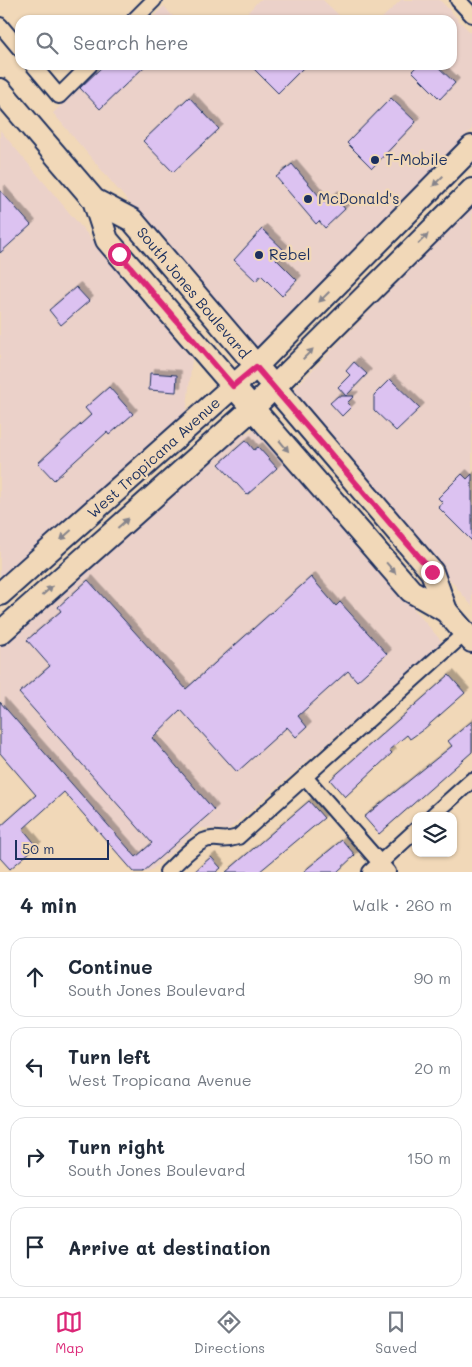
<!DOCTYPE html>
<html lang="en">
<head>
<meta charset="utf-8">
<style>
  body { margin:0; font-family:Mali,sans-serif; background:#f2f2f3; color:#1f2937 }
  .controls { position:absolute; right:15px; bottom:15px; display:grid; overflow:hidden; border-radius:10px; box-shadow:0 1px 4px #0004 }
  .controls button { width:45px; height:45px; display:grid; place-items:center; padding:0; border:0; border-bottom:1px solid #e0e1e3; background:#fff; color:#1f2937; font:25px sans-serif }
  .scale { position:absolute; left:15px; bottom:12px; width:94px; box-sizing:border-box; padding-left:5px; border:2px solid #1b2f5e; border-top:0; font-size:14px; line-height:18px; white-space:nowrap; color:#1b2f5e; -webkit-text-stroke:4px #f1d8b8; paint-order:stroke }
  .stop { position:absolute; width:15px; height:15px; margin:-11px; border:4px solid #db2777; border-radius:50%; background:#fff }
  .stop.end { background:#db2777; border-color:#fff; box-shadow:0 1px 5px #0008 }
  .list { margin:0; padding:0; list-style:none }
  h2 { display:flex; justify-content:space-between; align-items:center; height:65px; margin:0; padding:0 20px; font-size:21px }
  h2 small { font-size:16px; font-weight:400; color:#747a83 }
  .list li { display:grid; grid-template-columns:32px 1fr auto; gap:15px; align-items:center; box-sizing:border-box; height:80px; margin:0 10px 10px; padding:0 10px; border:1px solid #e0e1e3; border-radius:15px }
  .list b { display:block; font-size:19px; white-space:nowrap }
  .list p { margin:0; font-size:16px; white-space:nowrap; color:#747a83 }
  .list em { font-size:16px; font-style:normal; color:#747a83 }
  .icon { flex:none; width:28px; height:28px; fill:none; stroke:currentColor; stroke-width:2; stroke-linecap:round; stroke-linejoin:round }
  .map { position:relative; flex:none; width:472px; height:872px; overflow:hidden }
  .search { position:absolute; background:#fff; box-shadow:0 1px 4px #0004; left:15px; right:15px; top:15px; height:55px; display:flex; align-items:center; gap:12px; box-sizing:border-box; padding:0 18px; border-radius:15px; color:#747a83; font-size:19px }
  .sheet { height:425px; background:#fff }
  nav { display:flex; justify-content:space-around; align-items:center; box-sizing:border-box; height:70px; border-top:1px solid #e0e1e3; background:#fff; font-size:14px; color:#747a83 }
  nav a { display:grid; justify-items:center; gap:2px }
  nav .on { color:#db2777 }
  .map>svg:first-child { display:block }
  .built { fill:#ebd1c9 }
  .building { fill:#dcc2f1; stroke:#1b2f5e; filter:url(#shadow) }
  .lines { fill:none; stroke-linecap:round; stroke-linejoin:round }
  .street-casing { stroke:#1b2f5e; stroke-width:18 }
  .primary-casing { stroke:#1b2f5e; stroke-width:26 }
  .street { stroke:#f1d8b8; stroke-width:14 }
  .primary { stroke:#f1d8b8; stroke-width:22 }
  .oneway { fill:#86848b }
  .route { stroke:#db2777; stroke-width:6 }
  .poi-dot { fill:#1b2f5e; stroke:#f1d8b8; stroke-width:2 }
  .labels { text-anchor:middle; stroke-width:4.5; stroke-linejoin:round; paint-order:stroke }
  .poi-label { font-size:15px; fill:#1b2f5e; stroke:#f1d8b8; text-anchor:start }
  .street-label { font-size:15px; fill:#1b2f5e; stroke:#f1d8b8 }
</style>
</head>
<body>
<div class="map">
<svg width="472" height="872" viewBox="0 0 472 872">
  <defs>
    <filter id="shadow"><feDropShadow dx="4.5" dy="-4.5" stdDeviation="0" flood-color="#0004"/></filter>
  </defs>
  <rect width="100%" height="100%" fill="#f1d8b8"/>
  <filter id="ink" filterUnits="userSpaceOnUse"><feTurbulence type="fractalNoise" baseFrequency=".02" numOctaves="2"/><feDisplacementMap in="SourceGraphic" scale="10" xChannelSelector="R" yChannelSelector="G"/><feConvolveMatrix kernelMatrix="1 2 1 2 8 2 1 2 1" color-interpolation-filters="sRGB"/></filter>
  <g filter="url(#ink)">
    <!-- built -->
    <g class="built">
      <path d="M259,0H323L344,20H241Z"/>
      <path d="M401,0H440L472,34V129L255,351L53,113L103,65H452V20H380Z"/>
      <path d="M164,6L176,20H150Z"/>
      <path d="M0,130L192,359L186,417L0,580Z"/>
      <path d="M472,206V606L292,391Z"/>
      <path d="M254,430L265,435L443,643L228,830L199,828L149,872H138L0,721V646L236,438Z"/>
    </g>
    <!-- building -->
    <g class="building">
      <path d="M104,65H146L100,109L80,88Z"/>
      <path d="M250,65H306L278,93Z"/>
      <path d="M418,65H436L455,83L440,99L412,71Z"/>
      <path d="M189,97L219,129L173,172L143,141Z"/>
      <path d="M391,98L416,122L372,168L347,143Z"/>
      <path d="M292,164L325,203L334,195L345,209L325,228L319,221L316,224L276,177Z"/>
      <path d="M0,190L31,225L0,253Z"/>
      <path d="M262,229L284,250L276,259L297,280L282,296L261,275L256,281L234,260Z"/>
      <path d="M76,287L89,301L61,325L49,310Z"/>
      <path d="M354,362L367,374L346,396L338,387L350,375L346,371Z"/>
      <path d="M150,373L177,375L176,392L149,390Z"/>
      <path d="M390,379L420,408L396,431L374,410V395Z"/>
      <path d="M109,387L133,414L109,435L107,432L54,480L38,463L91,415L85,408Z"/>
      <path d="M338,396H354L347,403L351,407L342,416L330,403Z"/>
      <path d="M246,440L254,450L258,447L277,468L247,495L219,464Z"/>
      <path d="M462,474L467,479L472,474V541L438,507L443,503L438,498Z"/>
      <path d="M311,577L336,606L340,602L387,654L357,681L348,671L298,716L307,727L296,737L287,727L237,772L181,710L152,738L214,810L143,872H134L64,792L23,829L37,846L10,869L0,858V827L36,795L0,753V702L136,857L152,843L19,693L50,666L27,640L61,611L58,607L88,580L186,689Z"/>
      <path d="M449,675L465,693L424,729L410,739L407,735L389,750L392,753L345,797L330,780Z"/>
      <path d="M472,721V752L379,834L364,817L452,746L448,741Z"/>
      <path d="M309,801L324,818L259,872H226Z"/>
      <path d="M342,840L355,855L337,872H303Z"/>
      <path d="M211,857L221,868L216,872H194Z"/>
    </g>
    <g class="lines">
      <!-- street casing -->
      <g class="street-casing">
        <g id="street">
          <path d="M458,0L472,15"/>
          <path d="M134,20L154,0"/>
          <path d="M0,25L20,49"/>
          <path d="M33,65L59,96L90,65"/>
          <path d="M305,777L388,872"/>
          <path d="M432,816L472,780"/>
          <path d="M167,872C177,863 198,839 211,839C224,838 222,842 238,837L465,633"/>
          <path d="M370,872L416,830"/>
        </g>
      </g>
      <!-- primary casing -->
      <g class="primary-casing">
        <g id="primary">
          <path d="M0,90L94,200L132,220L432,572L446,611"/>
          <path d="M94,200L107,240L119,254L411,591L446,611L472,641"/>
          <path d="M0,594L255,367L472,147"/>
          <path d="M0,633L253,408L472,190"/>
        </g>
      </g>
      <!-- street -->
      <use href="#street" class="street"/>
      <!-- primary -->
      <use href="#primary" class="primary"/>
    </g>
    <!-- one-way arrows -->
    <defs><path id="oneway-solid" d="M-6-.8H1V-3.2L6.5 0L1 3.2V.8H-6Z" transform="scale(1.25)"/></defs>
    <g class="oneway">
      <use href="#oneway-solid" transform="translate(438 181) rotate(135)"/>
      <use href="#oneway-solid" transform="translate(423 239) rotate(-45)"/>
      <use href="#oneway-solid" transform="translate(324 297) rotate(135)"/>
      <use href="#oneway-solid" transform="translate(308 354) rotate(-45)"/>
      <use href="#oneway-solid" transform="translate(284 446) rotate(50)"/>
      <use href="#oneway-solid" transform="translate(123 523) rotate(-42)"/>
      <use href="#oneway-solid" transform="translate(66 535) rotate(138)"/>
      <use href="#oneway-solid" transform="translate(391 568) rotate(49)"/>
      <use href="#oneway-solid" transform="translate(47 591) rotate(-42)"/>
    </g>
  </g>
  <g class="lines" filter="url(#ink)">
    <!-- route -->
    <path class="route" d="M119,254L233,386L256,367L432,572"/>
  </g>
  <!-- markers -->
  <g class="poi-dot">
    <circle cx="375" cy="160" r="5"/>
    <circle cx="308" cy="199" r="5"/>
    <circle cx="259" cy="255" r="5"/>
  </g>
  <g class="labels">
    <!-- poi labels -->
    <g class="poi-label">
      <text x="385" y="165">T-Mobile</text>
      <text x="318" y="204">McDonald's</text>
      <text x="269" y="260">Rebel</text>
    </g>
    <!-- street labels -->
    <g class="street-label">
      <text transform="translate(193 293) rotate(50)" y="5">South Jones Boulevard</text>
      <text transform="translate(154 458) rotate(-42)" y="5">West Tropicana Avenue</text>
    </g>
  </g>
</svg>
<div class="controls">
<button><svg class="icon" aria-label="layers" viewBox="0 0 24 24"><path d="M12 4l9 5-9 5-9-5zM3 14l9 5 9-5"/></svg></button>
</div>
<div class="scale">50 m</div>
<div class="stop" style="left:119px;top:254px"></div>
<div class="stop end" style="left:432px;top:572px"></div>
<div class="search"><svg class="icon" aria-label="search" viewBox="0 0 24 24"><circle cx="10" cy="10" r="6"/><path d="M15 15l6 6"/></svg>Search here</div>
</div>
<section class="sheet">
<h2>4 min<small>Walk · 260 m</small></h2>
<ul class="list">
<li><svg class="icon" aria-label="ahead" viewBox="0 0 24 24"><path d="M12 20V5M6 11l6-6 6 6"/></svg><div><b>Continue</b><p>South Jones Boulevard</p></div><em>90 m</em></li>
<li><svg class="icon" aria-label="left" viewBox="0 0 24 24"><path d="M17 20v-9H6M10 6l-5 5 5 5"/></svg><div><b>Turn left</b><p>West Tropicana Avenue</p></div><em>20 m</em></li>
<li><svg class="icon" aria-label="right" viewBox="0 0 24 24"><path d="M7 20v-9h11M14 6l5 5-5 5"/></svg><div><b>Turn right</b><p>South Jones Boulevard</p></div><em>150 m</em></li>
<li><svg class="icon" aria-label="arrive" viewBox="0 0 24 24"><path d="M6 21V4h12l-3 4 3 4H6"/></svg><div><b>Arrive at destination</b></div></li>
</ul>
</section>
<nav>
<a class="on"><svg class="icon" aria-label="map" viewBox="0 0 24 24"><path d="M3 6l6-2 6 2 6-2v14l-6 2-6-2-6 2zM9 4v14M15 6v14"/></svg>Map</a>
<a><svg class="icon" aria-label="directions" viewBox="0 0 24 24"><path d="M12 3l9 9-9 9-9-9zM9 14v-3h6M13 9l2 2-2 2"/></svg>Directions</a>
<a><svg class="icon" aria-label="saved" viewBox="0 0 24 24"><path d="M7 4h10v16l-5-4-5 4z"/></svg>Saved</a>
</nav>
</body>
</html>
